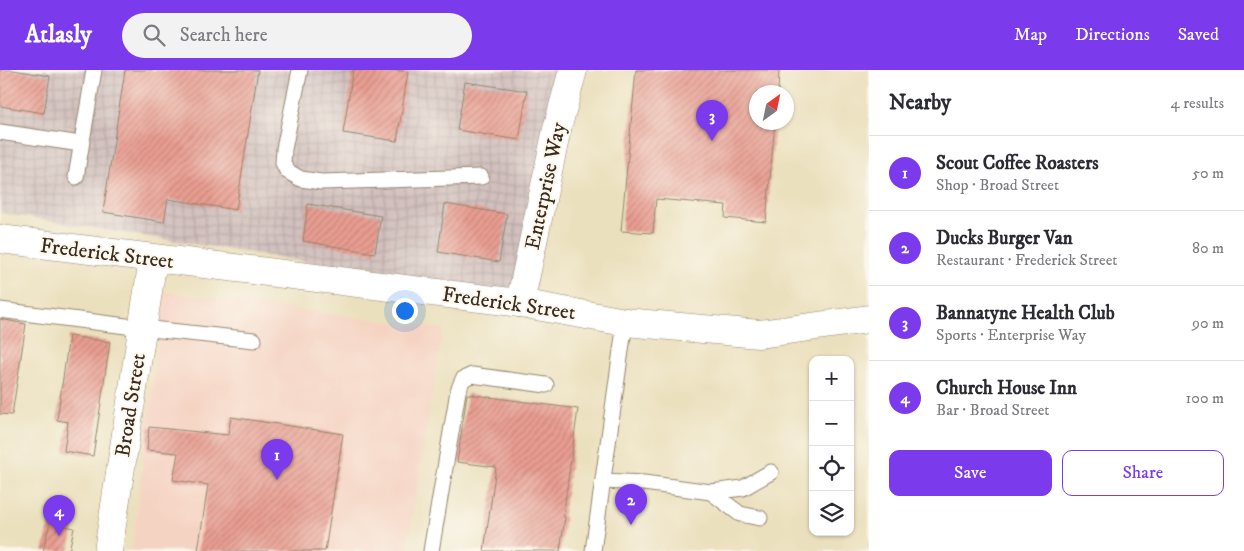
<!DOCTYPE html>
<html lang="en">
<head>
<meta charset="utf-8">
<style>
  body { margin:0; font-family:"IM FELL DW Pica",serif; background:#f2f2f3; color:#2b2b33 }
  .controls { position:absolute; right:15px; bottom:15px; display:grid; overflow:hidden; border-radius:10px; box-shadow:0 1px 4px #0004 }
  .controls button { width:45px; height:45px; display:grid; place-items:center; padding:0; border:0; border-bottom:1px solid #e1e1e2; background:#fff; color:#2b2b33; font:25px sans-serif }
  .compass { position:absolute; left:749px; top:15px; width:45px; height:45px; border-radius:50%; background:#fff; box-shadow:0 1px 4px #0004; rotate:33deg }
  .you { position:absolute; left:404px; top:240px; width:18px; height:18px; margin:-12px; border:4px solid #fff; border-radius:50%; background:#1a73e8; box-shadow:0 0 0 8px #1a73e833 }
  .badge { display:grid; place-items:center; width:32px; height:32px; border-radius:50%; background:#7c3aed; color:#fff; font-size:16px; font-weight:700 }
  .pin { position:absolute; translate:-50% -41px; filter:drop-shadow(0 1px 2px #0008) }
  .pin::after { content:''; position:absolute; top:26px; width:18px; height:15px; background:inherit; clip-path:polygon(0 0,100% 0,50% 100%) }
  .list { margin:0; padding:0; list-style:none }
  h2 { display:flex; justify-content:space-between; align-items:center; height:65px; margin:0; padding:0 20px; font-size:21px }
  h2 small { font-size:16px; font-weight:400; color:#7c7c81 }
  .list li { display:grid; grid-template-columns:32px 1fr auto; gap:15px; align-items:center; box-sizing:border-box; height:75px; padding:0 20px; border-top:1px solid #e1e1e2 }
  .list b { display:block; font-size:19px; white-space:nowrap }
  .list p { margin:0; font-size:16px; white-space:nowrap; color:#7c7c81 }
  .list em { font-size:16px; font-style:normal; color:#7c7c81 }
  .actions { display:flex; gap:10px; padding:15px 20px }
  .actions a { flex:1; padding:11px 0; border:1px solid #7c3aed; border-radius:10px; text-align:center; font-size:18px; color:#7c3aed }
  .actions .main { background:#7c3aed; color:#fff }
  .icon { flex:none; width:28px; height:28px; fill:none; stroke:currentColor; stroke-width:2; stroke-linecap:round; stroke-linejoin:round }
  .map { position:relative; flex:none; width:869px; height:481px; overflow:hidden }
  header { display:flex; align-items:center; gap:30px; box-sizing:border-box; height:70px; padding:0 25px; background:#7c3aed; color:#fff }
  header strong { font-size:24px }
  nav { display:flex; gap:28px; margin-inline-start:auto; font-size:18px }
  .search { width:350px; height:45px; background:#f2f2f3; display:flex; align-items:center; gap:12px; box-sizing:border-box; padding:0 18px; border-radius:28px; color:#7c7c81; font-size:19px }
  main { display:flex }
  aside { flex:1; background:#fff }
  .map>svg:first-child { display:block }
  .built { fill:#f5d3c2 }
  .industrial { fill:url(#industrial-grid) }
  .building { fill:url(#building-hatch) }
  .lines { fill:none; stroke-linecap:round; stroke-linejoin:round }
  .lane-casing { stroke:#93856e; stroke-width:17 }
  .street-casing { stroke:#93856e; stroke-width:29 }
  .secondary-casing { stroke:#93856e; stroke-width:29 }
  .lane { stroke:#fff; stroke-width:15 }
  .street { stroke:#fff; stroke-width:28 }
  .secondary { stroke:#fff; stroke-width:28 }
  .labels { text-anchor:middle; stroke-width:4; stroke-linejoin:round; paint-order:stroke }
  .street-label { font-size:21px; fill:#3b2a1e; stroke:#fbf7ec }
</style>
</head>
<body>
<header>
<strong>Atlasly</strong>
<div class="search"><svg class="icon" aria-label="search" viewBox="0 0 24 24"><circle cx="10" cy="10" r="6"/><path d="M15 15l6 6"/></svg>Search here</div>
<nav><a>Map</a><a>Directions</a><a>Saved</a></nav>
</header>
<main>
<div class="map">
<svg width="869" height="481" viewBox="0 0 869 481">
  <defs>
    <pattern id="industrial-grid" width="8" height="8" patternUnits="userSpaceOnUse" patternTransform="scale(1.25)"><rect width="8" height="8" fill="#d1c0bd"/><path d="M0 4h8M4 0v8" fill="none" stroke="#b4a5a2"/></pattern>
    <pattern id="building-hatch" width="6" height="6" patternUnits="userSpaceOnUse" patternTransform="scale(1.25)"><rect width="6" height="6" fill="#ea9e92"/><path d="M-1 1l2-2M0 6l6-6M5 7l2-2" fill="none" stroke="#bf8177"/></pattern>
  </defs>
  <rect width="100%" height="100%" fill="#fbf7ec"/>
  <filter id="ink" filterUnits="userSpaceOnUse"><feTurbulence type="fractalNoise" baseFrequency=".02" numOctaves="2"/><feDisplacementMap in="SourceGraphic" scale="10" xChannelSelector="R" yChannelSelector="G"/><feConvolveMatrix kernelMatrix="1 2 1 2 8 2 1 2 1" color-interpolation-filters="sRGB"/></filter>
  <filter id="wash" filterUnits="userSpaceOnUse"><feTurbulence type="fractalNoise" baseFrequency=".0096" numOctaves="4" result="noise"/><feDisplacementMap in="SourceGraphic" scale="20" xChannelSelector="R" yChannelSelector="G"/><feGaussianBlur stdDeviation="1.12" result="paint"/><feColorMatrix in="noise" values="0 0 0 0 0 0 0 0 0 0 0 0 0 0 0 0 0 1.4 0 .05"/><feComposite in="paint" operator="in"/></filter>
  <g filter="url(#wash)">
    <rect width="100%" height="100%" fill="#ebe0bd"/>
    <!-- built -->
    <path class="built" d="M164,222L443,259L407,481H132Z"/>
    <!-- industrial -->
    <path class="industrial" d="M0,0H578L533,228L0,143Z"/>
    <g id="blocks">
      <!-- building -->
      <g class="building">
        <path d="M0,0H13L50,6L44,43L0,36Z"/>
        <path d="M125,0H258L236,140L168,129L164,152L103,142Z"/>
        <path d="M353,0H395L408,2L397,71L343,63Z"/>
        <path d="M636,0H779L778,22H756V52H775L766,152L725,148L726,135L656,129L653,163L621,161Z"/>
        <path d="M465,12L527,21L519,70L457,60Z"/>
        <path d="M308,134L381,146L375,183L303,171Z"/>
        <path d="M445,134L507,144L499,192L438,182Z"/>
        <path d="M0,249L26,254L12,345L0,344Z"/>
        <path d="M69,266L110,272L93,386L64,381L68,352L57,350Z"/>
        <path d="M467,324L578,339L563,446L565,447L560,481H484L496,397L457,392Z"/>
        <path d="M231,347L343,364L325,481H198L208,415L173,410L178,383L147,380L149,357L228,365Z"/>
        <path d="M50,452L74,458L69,481H43Z"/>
      </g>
    </g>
  </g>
  <g filter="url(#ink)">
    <use href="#blocks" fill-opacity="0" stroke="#93856e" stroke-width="1"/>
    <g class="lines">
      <!-- lane casing -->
      <g class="lane-casing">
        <g id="lane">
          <path d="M300,0L284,79L283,93L287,101L301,109L321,112L481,107"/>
          <path d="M0,62L81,74"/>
          <path d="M76,107L94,0"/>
          <path d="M0,240L142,258L254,270"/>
          <path d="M603,411L644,413L711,422L740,444L760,448"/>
          <path d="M711,422L743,418L771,402"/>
          <path d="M431,481L458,321L463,309L472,305L546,315"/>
          <path d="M593,481L625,252"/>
        </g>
      </g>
      <!-- street casing -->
      <g class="street-casing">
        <g id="street">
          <path d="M520,233L557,59L573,0"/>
          <path d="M108,481L153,189"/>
        </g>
      </g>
      <!-- secondary casing -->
      <g class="secondary-casing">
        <path id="secondary" d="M0,169L520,233L625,252L759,264L869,249"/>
      </g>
      <!-- lane -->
      <use href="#lane" class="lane"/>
      <!-- street -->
      <use href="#street" class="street"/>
      <!-- secondary -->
      <use href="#secondary" class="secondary"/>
    </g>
  </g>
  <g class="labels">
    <!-- street labels -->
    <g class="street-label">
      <text transform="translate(545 116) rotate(-78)" y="7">Enterprise Way</text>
      <text transform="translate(107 183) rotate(7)" y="7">Frederick Street</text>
      <text transform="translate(509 233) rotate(8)" y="7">Frederick Street</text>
      <text transform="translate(130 335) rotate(-81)" y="7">Broad Street</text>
    </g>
  </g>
</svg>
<div class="controls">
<button>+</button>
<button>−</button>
<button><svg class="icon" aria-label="locate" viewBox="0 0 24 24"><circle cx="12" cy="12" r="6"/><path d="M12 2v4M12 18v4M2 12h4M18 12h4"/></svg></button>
<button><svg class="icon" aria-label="layers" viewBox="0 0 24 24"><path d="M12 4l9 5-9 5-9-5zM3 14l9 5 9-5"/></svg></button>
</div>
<svg class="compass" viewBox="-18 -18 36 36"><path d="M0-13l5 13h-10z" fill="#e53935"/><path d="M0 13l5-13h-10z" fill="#7c7c81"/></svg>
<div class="you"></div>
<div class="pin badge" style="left:277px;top:410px">1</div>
<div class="pin badge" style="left:631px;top:455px">2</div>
<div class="pin badge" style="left:712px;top:71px">3</div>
<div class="pin badge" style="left:59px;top:466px">4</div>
</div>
<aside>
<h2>Nearby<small>4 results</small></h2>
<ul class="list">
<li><span class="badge">1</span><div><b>Scout Coffee Roasters</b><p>Shop · Broad Street</p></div><em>50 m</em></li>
<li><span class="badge">2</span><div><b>Ducks Burger Van</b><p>Restaurant · Frederick Street</p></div><em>80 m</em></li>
<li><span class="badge">3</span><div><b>Bannatyne Health Club</b><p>Sports · Enterprise Way</p></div><em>90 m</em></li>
<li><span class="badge">4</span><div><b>Church House Inn</b><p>Bar · Broad Street</p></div><em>100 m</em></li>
</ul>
<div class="actions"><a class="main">Save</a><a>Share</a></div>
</aside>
</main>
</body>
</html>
